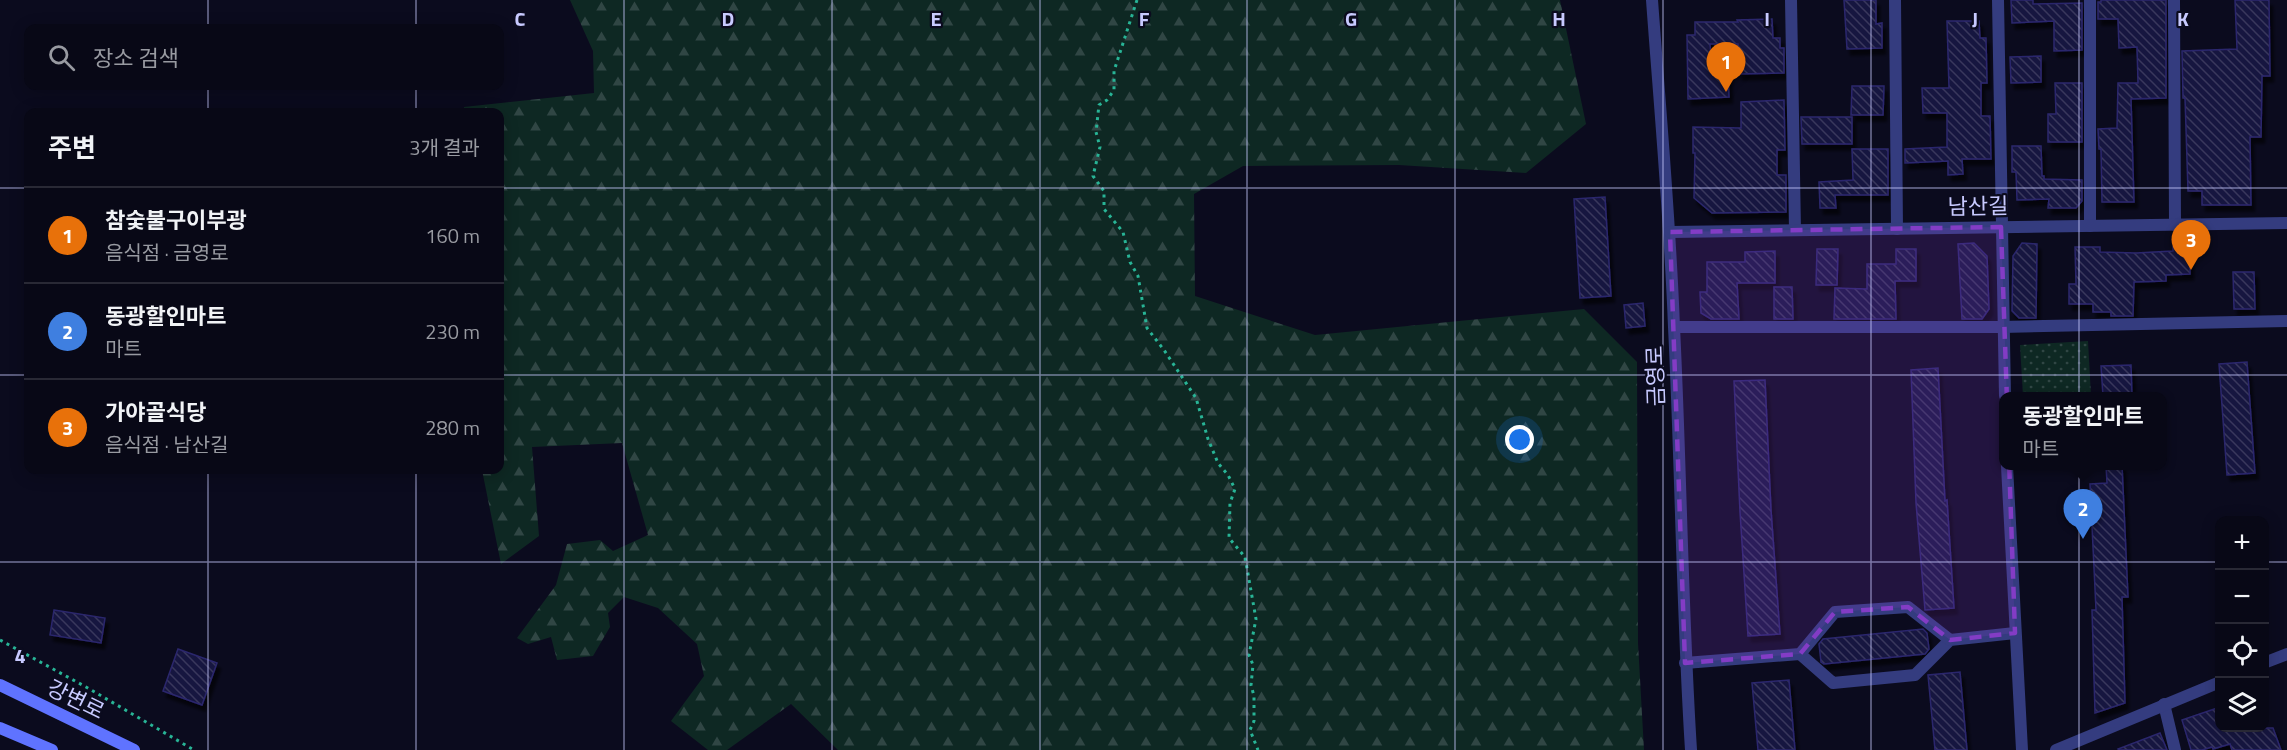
<!DOCTYPE html>
<html lang="ko">
<head>
<meta charset="utf-8">
<style>
  body { margin:0; font-family:"Titillium Web","Noto Sans KR",sans-serif; background:#161623; color:#f1f3f6 }
  .controls { position:absolute; right:18px; bottom:18px; display:grid; overflow:hidden; border-radius:12px; box-shadow:0 3px 15px #0003 }
  .controls button { width:54px; height:54px; display:grid; place-items:center; padding:0; border:0; border-bottom:2px solid #292935; background:#080816; color:#f1f3f6; font:30px sans-serif }
  .you { position:absolute; left:1520px; top:440px; width:21px; height:21px; margin:-15px; border:4px solid #fff; border-radius:50%; background:#1a73e8; box-shadow:0 0 0 9px #1a73e833 }
  .badge { display:grid; place-items:center; width:39px; height:39px; border-radius:50%; background:#8c9099; color:#fff; font-size:20px; font-weight:700 }
  .pin { position:absolute; translate:-50% -50px; filter:drop-shadow(0 2px 3px #0008) }
  .pin::after { content:''; position:absolute; top:32px; width:21px; height:18px; background:inherit; clip-path:polygon(0 0,100% 0,50% 100%) }
  .popup { position:absolute; left:1999px; top:392px; width:168px; height:78px; box-sizing:border-box; display:grid; place-content:center; border-radius:12px; background:#080816; filter:drop-shadow(0 2px 4px #0005); font-size:20px; white-space:nowrap; color:#989aa1 }
  .popup b { font-size:22px; color:#f1f3f6 }
  .popup::after { content:''; position:absolute; left:50%; top:100%; margin-left:-12px; border:12px solid transparent; border-top-color:#080816 }
  .list { margin:0; padding:0; list-style:none }
  h2 { display:flex; justify-content:space-between; align-items:center; height:78px; margin:0; padding:0 24px; font-size:26px }
  h2 small { font-size:20px; font-weight:400; color:#989aa1 }
  .list li { display:grid; grid-template-columns:39px 1fr auto; gap:18px; align-items:center; box-sizing:border-box; height:96px; padding:0 24px; border-top:2px solid #292935 }
  .list b { display:block; font-size:22px; white-space:nowrap }
  .list p { margin:0; font-size:20px; white-space:nowrap; color:#989aa1 }
  .list em { font-size:20px; font-style:normal; color:#989aa1 }
  .icon { flex:none; width:33px; height:33px; fill:none; stroke:currentColor; stroke-width:2; stroke-linecap:round; stroke-linejoin:round }
  .map { position:relative; flex:none; width:2287px; height:750px; overflow:hidden }
  .search { position:absolute; background:#080816; box-shadow:0 3px 15px #0003; left:24px; top:24px; width:480px; height:66px; display:flex; align-items:center; gap:15px; box-sizing:border-box; padding:0 21px; border-radius:12px; color:#989aa1; font-size:22px }
  .panel { position:absolute; background:#080816; box-shadow:0 3px 15px #0003; left:24px; top:108px; width:480px; height:366px; border-radius:12px }
  .map>svg:first-child { display:block }
  .forest { fill:url(#forest-firs) }
  .park { fill:url(#park-dots) }
  .building { fill:url(#building-back-hatch); stroke:#2b276d; stroke-width:1.5; filter:url(#shadow) }
  .lines { fill:none; stroke-linecap:round; stroke-linejoin:round }
  .path { stroke:#28b496; stroke-width:3; stroke-dasharray:3 4.5; stroke-linecap:butt }
  .minor { stroke:#343c7f; stroke-width:12 }
  .tertiary { stroke:#343c7f; stroke-width:12 }
  .secondary { stroke:#5f73ff; stroke-width:12 }
  .marked { fill:#833cc5; fill-opacity:0.2; stroke:#833cc5; stroke-width:4.5; stroke-dasharray:12 8; stroke-linejoin:round }
  .grid { fill:none; stroke:#c8caff; stroke-width:1.5; stroke-opacity:0.55 }
  .labels { text-anchor:middle; stroke-width:4.5; stroke-linejoin:round; paint-order:stroke }
  .street-label { font-size:22px; fill:#c8caff; stroke:#0b0b1e }
  .grid-label { font-size:20px; text-anchor:middle; font-weight:bold; fill:#c8caff; stroke:#0b0b1e; stroke-width:4.5; stroke-linejoin:round; paint-order:stroke }
</style>
</head>
<body>
<div class="map">
<svg width="2287" height="750" viewBox="0 0 2287 750">
  <defs>
    <pattern id="forest-firs" width="22" height="20" patternUnits="userSpaceOnUse" patternTransform="scale(1.5)"><rect width="22" height="20" fill="#0e2823"/><path d="M5 1l3.5 6h-7zM16 11l3.5 6h-7z" fill="#304644"/></pattern>
    <pattern id="park-dots" width="8" height="8" patternUnits="userSpaceOnUse" patternTransform="scale(1.5)"><rect width="8" height="8" fill="#0e2823"/><path d="M2 2h.1M6 6h.1" fill="none" stroke="#304644" stroke-width="1.8" stroke-linecap="round"/></pattern>
    <pattern id="building-back-hatch" width="6" height="6" patternUnits="userSpaceOnUse" patternTransform="scale(1.5)"><rect width="6" height="6" fill="#191640"/><path d="M-1 5l2 2M0 0l6 6M5-1l2 2" fill="none" stroke="#39375d"/></pattern>
    <filter id="shadow"><feDropShadow dx="3.5" dy="6" stdDeviation="1.5" flood-color="#0009"/></filter>
  </defs>
  <rect width="100%" height="100%" fill="#0b0b1e"/>
  <!-- forest -->
  <path class="forest" d="M570,0H1560L1586,124L1526,173L1399,165L1243,166L1194,194L1195,296L1315,335L1584,309L1637,362L1638,643L1644,750H838L791,704L727,750H708L671,721L704,676L697,644L658,608L624,597L608,613L610,627L593,656L557,660L551,637L528,644L517,638L556,585L567,544L600,540L613,551L648,535L622,443L532,447L539,536L501,564L482,470H500V112H464V107L594,93L593,51Z"/>
  <!-- park -->
  <path class="park" d="M2088,341L2091,396H2023L2020,345Z"/>
  <!-- building -->
  <g class="building">
    <path d="M1844,0H1876V24L1882,23V48L1847,49Z"/>
    <path d="M2011,0H2033V4L2082,3V50L2054,51V21L2012,23Z"/>
    <path d="M2101,0H2166V98L2131,99L2134,202H2102L2101,149H2099L2098,129L2117,128L2118,83H2138L2137,47L2119,48L2118,19H2098V2H2101Z"/>
    <path d="M2235,0H2269L2270,76H2262L2261,137H2250L2251,205H2202V191H2188L2185,98H2183L2182,51L2237,49Z"/>
    <path d="M1772,19L1773,38H1780V48H1784V73L1739,74L1738,44H1710L1712,74L1728,73L1729,97L1688,99L1687,35H1695V22H1738L1737,20Z"/>
    <path d="M1947,21H1979L1980,38H1986L1987,83H1981V116H1990L1991,159H1962L1963,174L1948,175V161L1905,163V149L1947,147V113H1923L1922,88H1949Z"/>
    <path d="M2041,56V82L2011,83L2010,57Z"/>
    <path d="M2055,83H2082V142H2048V114H2056Z"/>
    <path d="M1852,86H1884L1883,115H1851Z"/>
    <path d="M1784,100L1785,150H1777V175H1786V212L1712,213L1694,198L1695,153H1693V127L1741,128V102Z"/>
    <path d="M1801,117H1852V144H1802Z"/>
    <path d="M2012,146H2041L2042,176H2044V179L2082,180V201L2076,208H2048L2049,199L2017,200L2016,172H2012Z"/>
    <path d="M1852,149H1888V195H1835L1836,208H1820L1819,182L1853,180Z"/>
    <path d="M1605,197L1611,296L1580,298L1574,199Z"/>
    <path d="M1974,243L1987,256L1989,309L1982,319H1962L1958,244Z"/>
    <path d="M2022,243L2037,244L2036,318H2019L2012,311L2013,256Z"/>
    <path d="M2075,247H2100V252L2136,253L2173,251V247H2190V274L2166,275V281L2134,282L2133,316H2111V312H2093V304H2069V284H2076Z"/>
    <path d="M1817,249H1838L1837,285H1816Z"/>
    <path d="M1896,249H1916V281H1895L1896,319H1834L1835,288L1867,289V264H1896Z"/>
    <path d="M1775,251V283H1737L1739,319H1711L1701,313L1700,292H1707V262H1745V252Z"/>
    <path d="M2233,272H2254L2255,309H2234Z"/>
    <path d="M1774,287H1792L1793,319H1774Z"/>
    <path d="M1643,303L1645,326L1626,328L1624,305Z"/>
    <path d="M2247,362L2255,473L2227,475L2219,364Z"/>
    <path d="M2131,365L2132,396H2103L2101,366Z"/>
    <path d="M1938,368L1945,501L1947,500L1954,608L1925,610L1916,503L1911,370Z"/>
    <path d="M1765,380L1771,510L1780,634L1748,636L1740,512L1734,381Z"/>
    <path d="M2106,465H2122L2128,597H2122L2125,703L2095,713L2092,610H2096L2090,484L2107,483Z"/>
    <path d="M54,610L105,618L101,643L50,635Z"/>
    <path d="M1923,629L1927,633L1929,649L1925,654L1824,664L1821,662L1819,644L1823,639Z"/>
    <path d="M178,649L217,663L202,705L163,691Z"/>
    <path d="M1960,672L1967,750H1935L1928,675Z"/>
    <path d="M1789,680L1795,750H1758L1752,683Z"/>
    <path d="M2220,707V728H2273L2281,750H2232L2230,744L2213,749L2212,747L2202,750H2191L2182,720Z"/>
    <path d="M2160,733L2167,750H2119L2118,749Z"/>
  </g>
  <g class="lines">
    <!-- path -->
    <g class="path">
      <path d="M1137,0L1114,71V90L1107,100L1099,105L1096,132L1100,147L1093,176L1104,191V209L1123,232L1130,262L1138,276L1147,328L1164,350L1196,398L1208,439L1218,463L1228,475L1235,489L1230,503L1229,538L1245,557L1256,619L1249,655L1253,665L1251,685L1254,696V721L1250,730L1258,750"/>
      <path d="M0,640L86,687L194,750"/>
    </g>
    <!-- minor -->
    <g class="minor">
      <path d="M1791,0L1795,230"/>
      <path d="M1895,0L1897,229"/>
      <path d="M1998,0L2005,396"/>
      <path d="M2174,0L2175,225"/>
      <path d="M2090,226V0"/>
      <path d="M1675,327H2002L2287,321"/>
      <path d="M2007,466L2022,750"/>
      <path d="M1800,654L1833,683L1915,675L1950,640L2015,633"/>
      <path d="M1685,663L1800,654L1835,612L1908,607L1950,640"/>
      <path d="M2264,663L2287,654"/>
      <path d="M2164,704L2175,750"/>
      <path d="M2056,750L2220,682"/>
    </g>
    <!-- tertiary -->
    <g class="tertiary">
      <path d="M1652,0C1660,109 1670,218 1674,327C1681,468 1682,609 1691,750"/>
      <path d="M1670,232L2287,223"/>
    </g>
    <!-- secondary -->
    <g class="secondary">
      <path d="M0,685L134,750"/>
      <path d="M0,728L52,750"/>
    </g>
  </g>
  <!-- marked area -->
  <path class="marked" d="M2001,227L2015,633L1950,640L1908,607L1835,612L1800,654L1685,663L1670,232Z"/>
  <!-- grid -->
  <path class="grid" d="M208,0V28M416,0V28M624,0V750M832,0V750M1040,0V750M1247,0V750M1455,0V750M1663,0V750M1871,0V750M2079,0V750M208,86V112M416,86V112M0,188H28M500,188H2287M0,375H28M500,375H2287M208,470V750M416,470V750M0,562H2220M2264,562H2287"/>
  <g class="labels">
    <!-- street labels -->
    <g class="street-label">
      <text transform="translate(1978 206) rotate(-1)" y="8">남산길</text>
      <text transform="translate(1655 376) rotate(-92)" y="8">금영로</text>
      <text transform="translate(76 699) rotate(26)" y="8">강변로</text>
    </g>
  </g>
  <g class="grid-label">
    <text x="520" y="26">C</text>
    <text x="728" y="26">D</text>
    <text x="936" y="26">E</text>
    <text x="1144" y="26">F</text>
    <text x="1351" y="26">G</text>
    <text x="1559" y="26">H</text>
    <text x="1767" y="26">I</text>
    <text x="1975" y="26">J</text>
    <text x="2183" y="26">K</text>
    <text x="20" y="663">4</text>
  </g>
</svg>
<div class="controls">
<button>+</button>
<button>−</button>
<button><svg class="icon" aria-label="locate" viewBox="0 0 24 24"><circle cx="12" cy="12" r="6"/><path d="M12 2v4M12 18v4M2 12h4M18 12h4"/></svg></button>
<button><svg class="icon" aria-label="layers" viewBox="0 0 24 24"><path d="M12 4l9 5-9 5-9-5zM3 14l9 5 9-5"/></svg></button>
</div>
<div class="you"></div>
<div class="pin badge" style="left:1726px;top:92px;background:#e8710a">1</div>
<div class="pin badge" style="left:2083px;top:539px;background:#3f7fe0">2</div>
<div class="popup"><b>동광할인마트</b>마트</div>
<div class="pin badge" style="left:2191px;top:270px;background:#e8710a">3</div>
<div class="search"><svg class="icon" aria-label="search" viewBox="0 0 24 24"><circle cx="10" cy="10" r="6"/><path d="M15 15l6 6"/></svg>장소 검색</div>
<section class="panel">
<h2>주변<small>3개 결과</small></h2>
<ul class="list">
<li><span class="badge" style="background:#e8710a">1</span><div><b>참숯불구이부광</b><p>음식점 · 금영로</p></div><em>160 m</em></li>
<li><span class="badge" style="background:#3f7fe0">2</span><div><b>동광할인마트</b><p>마트</p></div><em>230 m</em></li>
<li><span class="badge" style="background:#e8710a">3</span><div><b>가야골식당</b><p>음식점 · 남산길</p></div><em>280 m</em></li>
</ul>
</section>
</div>
</body>
</html>
